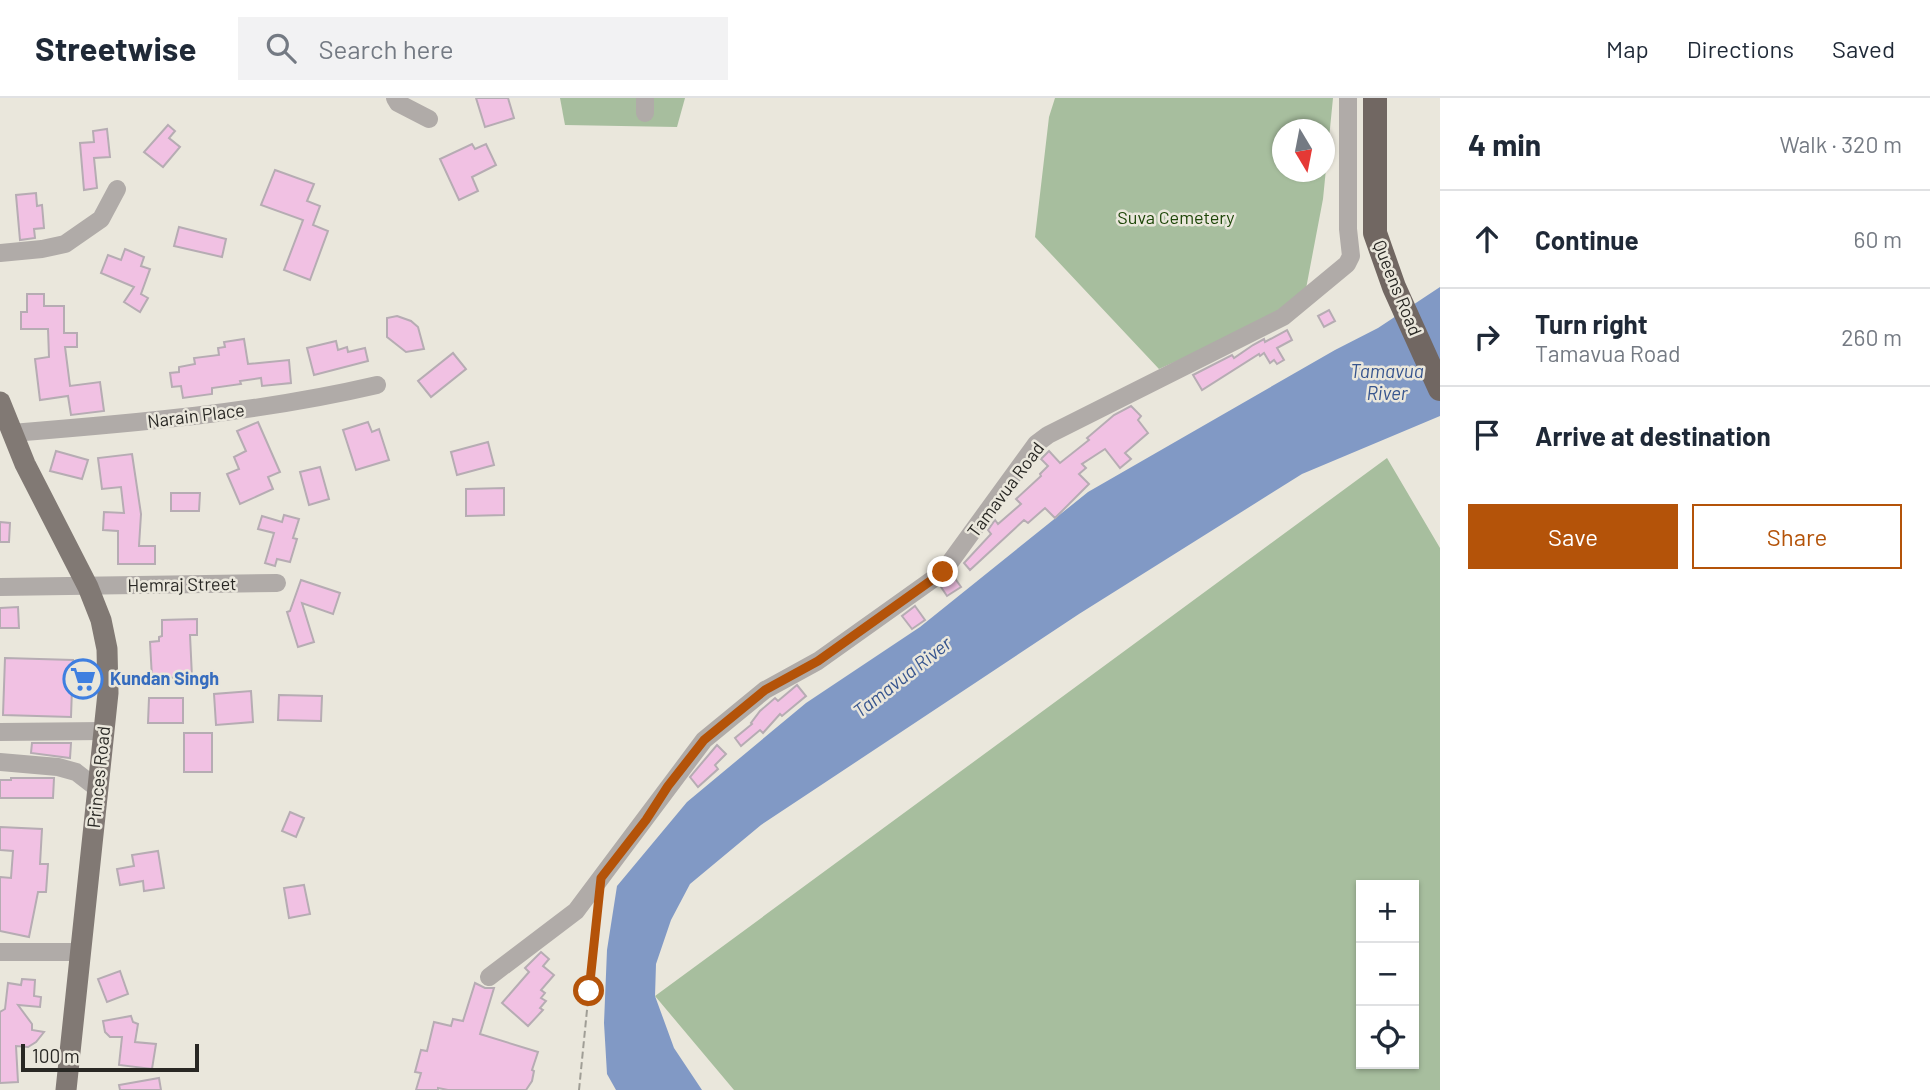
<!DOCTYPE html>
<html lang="en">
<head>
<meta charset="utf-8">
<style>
  body { margin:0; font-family:Barlow,sans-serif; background:#f2f2f3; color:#1f2937 }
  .controls { position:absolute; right:21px; bottom:21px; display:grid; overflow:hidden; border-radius:0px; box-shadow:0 2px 5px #0004 }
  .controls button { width:63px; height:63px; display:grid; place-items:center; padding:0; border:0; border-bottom:2px solid #e0e1e3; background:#fff; color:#1f2937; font:35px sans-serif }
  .compass { position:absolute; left:1272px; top:21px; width:63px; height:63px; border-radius:50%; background:#fff; box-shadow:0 2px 5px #0004; rotate:170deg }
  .scale { position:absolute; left:21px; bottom:18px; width:178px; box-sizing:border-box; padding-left:7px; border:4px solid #292824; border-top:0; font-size:19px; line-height:24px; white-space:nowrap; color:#292824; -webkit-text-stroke:5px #eae7dc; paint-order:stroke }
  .stop { position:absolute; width:21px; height:21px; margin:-16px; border:5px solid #b45309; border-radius:50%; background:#fff }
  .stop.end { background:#b45309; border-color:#fff; box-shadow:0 2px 7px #0008 }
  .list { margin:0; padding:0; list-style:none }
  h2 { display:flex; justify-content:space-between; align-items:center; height:91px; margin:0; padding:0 28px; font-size:30px }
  h2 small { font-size:23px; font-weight:400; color:#747a83 }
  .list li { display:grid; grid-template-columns:46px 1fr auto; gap:21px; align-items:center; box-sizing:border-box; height:98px; padding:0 28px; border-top:2px solid #e0e1e3 }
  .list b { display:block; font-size:26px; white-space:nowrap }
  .list p { margin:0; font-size:23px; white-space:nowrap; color:#747a83 }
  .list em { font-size:23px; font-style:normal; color:#747a83 }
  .actions { display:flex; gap:14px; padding:21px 28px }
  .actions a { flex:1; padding:16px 0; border:2px solid #b45309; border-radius:0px; text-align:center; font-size:24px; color:#b45309 }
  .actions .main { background:#b45309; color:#fff }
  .icon { flex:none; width:38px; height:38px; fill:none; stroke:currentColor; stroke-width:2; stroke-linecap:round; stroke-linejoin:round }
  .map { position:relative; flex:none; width:1440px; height:992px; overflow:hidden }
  header { display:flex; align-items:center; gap:42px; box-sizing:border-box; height:98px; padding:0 35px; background:#fff; border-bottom:2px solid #e0e1e3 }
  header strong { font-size:33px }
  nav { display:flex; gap:38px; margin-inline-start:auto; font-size:24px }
  .search { width:490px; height:63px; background:#f2f2f3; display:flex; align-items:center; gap:18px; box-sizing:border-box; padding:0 24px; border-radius:0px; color:#747a83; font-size:26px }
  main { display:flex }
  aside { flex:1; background:#fff }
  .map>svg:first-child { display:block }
  .green { fill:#a7be9e; fill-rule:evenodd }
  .water { fill:#8199c5 }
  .building { fill:#f1c1e3; stroke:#b6acb3; stroke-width:2 }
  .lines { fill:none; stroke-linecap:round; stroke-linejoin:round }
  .path { stroke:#a09e96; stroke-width:2; stroke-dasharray:7 3.5; stroke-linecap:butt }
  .minor { stroke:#b0aba8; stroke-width:18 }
  .major { stroke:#817974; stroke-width:21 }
  .highway { stroke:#716762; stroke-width:24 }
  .route { stroke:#b45309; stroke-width:9 }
  .labels { text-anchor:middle; stroke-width:5; stroke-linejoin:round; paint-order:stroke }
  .park-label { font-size:18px; fill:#1d4608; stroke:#eae7dc }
  .street-label { font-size:18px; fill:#292824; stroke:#eae7dc }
  .shop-label { font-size:18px; font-weight:bold; fill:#366cbe; stroke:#eae7dc; text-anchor:start }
  .water-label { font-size:19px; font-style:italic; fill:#37558e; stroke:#eae7dc }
</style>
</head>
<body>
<header>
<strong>Streetwise</strong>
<div class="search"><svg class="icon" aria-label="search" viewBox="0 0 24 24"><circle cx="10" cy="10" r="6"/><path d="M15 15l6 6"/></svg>Search here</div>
<nav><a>Map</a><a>Directions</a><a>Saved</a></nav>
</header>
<main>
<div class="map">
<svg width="1440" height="992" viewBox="0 0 1440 992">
  <rect width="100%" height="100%" fill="#eae7dc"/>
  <!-- green -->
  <g class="green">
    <path d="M560,0H685L677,29L565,27Z"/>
    <path d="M1055,0H1333L1323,101L1305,196L1281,216L1159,271L1035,139L1049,19ZM1282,32H1324V74H1282Z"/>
    <path d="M1387,360L1440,450V992H734L655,898ZM1361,787H1414V966H1361Z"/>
  </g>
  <!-- water -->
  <path class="water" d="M1440,189V318L1302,376L1079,516L761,727L690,786L671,822L656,866L655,898L674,950L702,992H616L607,976L604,925L607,852L617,788L687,704L806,605L920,529L1088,394L1335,252L1378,230Z"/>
  <!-- building -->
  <g class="building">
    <path d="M476,0H508L514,20L485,29Z"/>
    <path d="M168,27L175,33L169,40L180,49L163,69L144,54Z"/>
    <path d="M107,31L110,59L94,60L97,90L84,92L80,45L94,44L93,33Z"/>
    <path d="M472,46L475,51L486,46L496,67L472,79L478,93L459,102L440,61Z"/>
    <path d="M275,72L314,86L307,103L320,108L313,127L328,133L310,182L284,172L303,122L261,107Z"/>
    <path d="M36,95L37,108L42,107L44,130L34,131L35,140L20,142L16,97Z"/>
    <path d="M179,129L226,141L222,159L174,148Z"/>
    <path d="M125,151L144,159L141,168L150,171L141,196L148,200L140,214L124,204L134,189L101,175L108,157L121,162Z"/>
    <path d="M27,196H44V208H64V235H77V249H65L70,288L100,284L104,313L71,317L68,298L40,302L35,261L49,259L48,231H21V214H27Z"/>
    <path d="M1329,212L1335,223L1324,229L1318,218Z"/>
    <path d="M397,218L411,223L418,229L424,251L406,254L387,239V220Z"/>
    <path d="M1287,232L1292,242L1277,250L1284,262L1277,266L1274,262L1270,265L1264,255L1260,258L1259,256L1202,292L1193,277L1232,257L1234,260L1253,247L1264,241L1265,244Z"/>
    <path d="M244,241L248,266L289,262L291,285L262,288L261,280L240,283L241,286L212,290V296L183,300L181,288L172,289L170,275L179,274V269L195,266L194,260L219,257L218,250L225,249L224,244Z"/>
    <path d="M336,243L338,252L347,249L348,254L365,250L368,263L314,277L307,250Z"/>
    <path d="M453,255L466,271L431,299L418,283Z"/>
    <path d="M1131,308L1141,318L1138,322L1148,335L1125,355L1131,361L1120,370L1105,351L1082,366L1086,370L1079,376L1089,386L1055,420L1045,410L1028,425L1024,422L970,472L964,465L991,436L988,432L995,422L998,426L1021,406L1016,401L1041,378L1040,376L1048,368L1041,361L1049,353L1060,365L1089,342L1087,340L1114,317Z"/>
    <path d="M258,324L280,374L268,379L273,391L240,406L227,376L239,371L234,359L246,353L237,333Z"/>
    <path d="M368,324L372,334L379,331L389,362L356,372L343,332Z"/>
    <path d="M488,344L494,367L457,377L451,354Z"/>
    <path d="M56,353L88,362L82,381L50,373Z"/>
    <path d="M132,356L141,416L139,448H155V466H118V433L103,432L104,414L124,415L121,389L102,391L98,360Z"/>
    <path d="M320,369L329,401L309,407L300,374Z"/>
    <path d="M504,390V417L466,418V391Z"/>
    <path d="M171,395H200L199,413H171Z"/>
    <path d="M284,417L299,421L293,440L297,441L290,464L277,461L275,468L265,465L274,435L258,431L262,418L282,424Z"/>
    <path d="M0,424L10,425L9,444H0Z"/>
    <path d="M954,479L961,489L947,498L941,489Z"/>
    <path d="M301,482L340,495L333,516L302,505L314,544L298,549L287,514L290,513Z"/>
    <path d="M915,508L925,522L912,531L902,518Z"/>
    <path d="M18,509L19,530H0V510Z"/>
    <path d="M197,521V537H190L192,579L152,580L150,544L159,543V539L162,538V522Z"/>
    <path d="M5,560L73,562L71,619L3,617Z"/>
    <path d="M797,587L806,598L782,618L780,616L763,635L760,632L741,648L735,640L752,626L751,625L760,613L775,600L778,603Z"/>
    <path d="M251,593L253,624L216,627L214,596Z"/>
    <path d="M279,597L322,598L321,623L278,622Z"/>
    <path d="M149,600H183V625H148Z"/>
    <rect x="184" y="635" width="28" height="39"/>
    <path d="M32,645H71L70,660L31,655Z"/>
    <path d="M717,647L726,656L715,667L718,671L698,689L690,679Z"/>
    <path d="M11,680H54L53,700H0V682H11Z"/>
    <path d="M290,714L304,720L296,739L282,733Z"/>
    <path d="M0,729L42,731L40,766H48L46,794H38L29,839L0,833V779L11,780L13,753L0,752Z"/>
    <path d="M158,753L164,790L144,793L143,783L120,787L117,771L134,768L132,757Z"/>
    <path d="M304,787L310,816L289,820L284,790Z"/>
    <path d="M541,854L549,861L543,868L554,877L541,892L545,895L541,900L546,903L540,910L543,912L528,928L502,905L529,874L525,870Z"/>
    <path d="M120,873L128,896L107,904L98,881Z"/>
    <path d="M22,881L35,882L34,898L41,899L40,909L18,907L32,926V932L44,934L36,944L28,949L16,948L18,984L0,985V914L5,911L8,885L21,887Z"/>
    <path d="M475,885L485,890H494L480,936L538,954L532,972L534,973L532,983L526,992H448L438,990V992H416L421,975L415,974L421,952L427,953L434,924L451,928L453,921L463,923Z"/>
    <path d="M131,918L133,924L138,926L135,944L156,946L152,971L119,967L122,939H110L105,934L103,923Z"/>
    <path d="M159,980L161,992H120L119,987Z"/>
  </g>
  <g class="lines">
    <!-- path -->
    <path class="path" d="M579,992L597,812"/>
    <!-- minor -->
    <g class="minor">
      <path d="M395,0L398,5L429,21"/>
      <path d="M645,15V0"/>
      <path d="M0,155L42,151L65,146L101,121L117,91"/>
      <path d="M12,335C135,325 257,315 377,287"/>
      <path d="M0,489L277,485"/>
      <path d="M0,634L104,633"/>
      <path d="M0,664L58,669L76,674L98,691"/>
      <path d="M0,854H81"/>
      <path d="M489,879L576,813L704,642L765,592L818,563L943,474L1036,346L1048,337L1283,219L1347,166L1351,158L1348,131V0"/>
    </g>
    <!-- major -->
    <path class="major" d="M0,304L25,366L88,489L101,522L107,551L108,595L66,992"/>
    <!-- highway -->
    <path class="highway" d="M1375,0V135L1394,189L1440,291"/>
  </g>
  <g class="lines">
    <!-- route -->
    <path class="route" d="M589,893L601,780L646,722L668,688L704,642L765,592L818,563L943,474"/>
  </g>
  <!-- icons -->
  <defs>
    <g id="supermarket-ring" transform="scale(2.0125)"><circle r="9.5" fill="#eae7dc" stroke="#3f7fe0" stroke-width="1.5"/><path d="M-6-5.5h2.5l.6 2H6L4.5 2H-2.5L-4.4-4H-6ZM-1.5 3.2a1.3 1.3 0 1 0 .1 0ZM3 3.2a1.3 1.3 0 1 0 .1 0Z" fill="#3f7fe0"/></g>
  </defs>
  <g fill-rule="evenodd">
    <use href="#supermarket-ring" x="83" y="581"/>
  </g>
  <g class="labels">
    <!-- park labels -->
    <g class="park-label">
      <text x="1176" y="126">Suva Cemetery</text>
    </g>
    <!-- street labels -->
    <g class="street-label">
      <text transform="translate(1397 190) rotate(68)" y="6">Queens Road</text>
      <text transform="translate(196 318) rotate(-7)" y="6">Narain Place</text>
      <text transform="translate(1006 392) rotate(-53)" y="6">Tamavua Road</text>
      <text transform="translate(182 487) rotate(-1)" y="6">Hemraj Street</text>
      <text transform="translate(99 679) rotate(-84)" y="6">Princes Road</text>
    </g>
    <!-- shop labels -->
    <g class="shop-label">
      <text x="110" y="587">Kundan Singh</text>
    </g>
    <!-- water labels -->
    <g class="water-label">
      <text x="1387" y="280">Tamavua<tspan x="1387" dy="22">River</tspan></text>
      <text transform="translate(902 579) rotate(-38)" y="7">Tamavua River</text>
    </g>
  </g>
</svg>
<div class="controls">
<button>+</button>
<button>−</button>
<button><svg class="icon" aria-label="locate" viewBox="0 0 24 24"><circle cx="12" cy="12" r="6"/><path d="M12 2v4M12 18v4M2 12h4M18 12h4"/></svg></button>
</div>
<svg class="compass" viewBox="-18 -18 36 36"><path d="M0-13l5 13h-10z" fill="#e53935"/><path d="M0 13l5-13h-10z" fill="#747a83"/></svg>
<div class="scale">100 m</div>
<div class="stop" style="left:589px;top:893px"></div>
<div class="stop end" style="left:943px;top:474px"></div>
</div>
<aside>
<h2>4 min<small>Walk · 320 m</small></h2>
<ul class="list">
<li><svg class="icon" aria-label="ahead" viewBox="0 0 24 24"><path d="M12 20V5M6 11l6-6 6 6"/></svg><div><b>Continue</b></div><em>60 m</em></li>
<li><svg class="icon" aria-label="right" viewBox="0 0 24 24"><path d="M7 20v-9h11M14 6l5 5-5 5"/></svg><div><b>Turn right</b><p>Tamavua Road</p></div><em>260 m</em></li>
<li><svg class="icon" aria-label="arrive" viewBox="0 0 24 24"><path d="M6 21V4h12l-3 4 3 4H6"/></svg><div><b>Arrive at destination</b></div></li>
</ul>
<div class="actions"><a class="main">Save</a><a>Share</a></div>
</aside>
</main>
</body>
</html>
